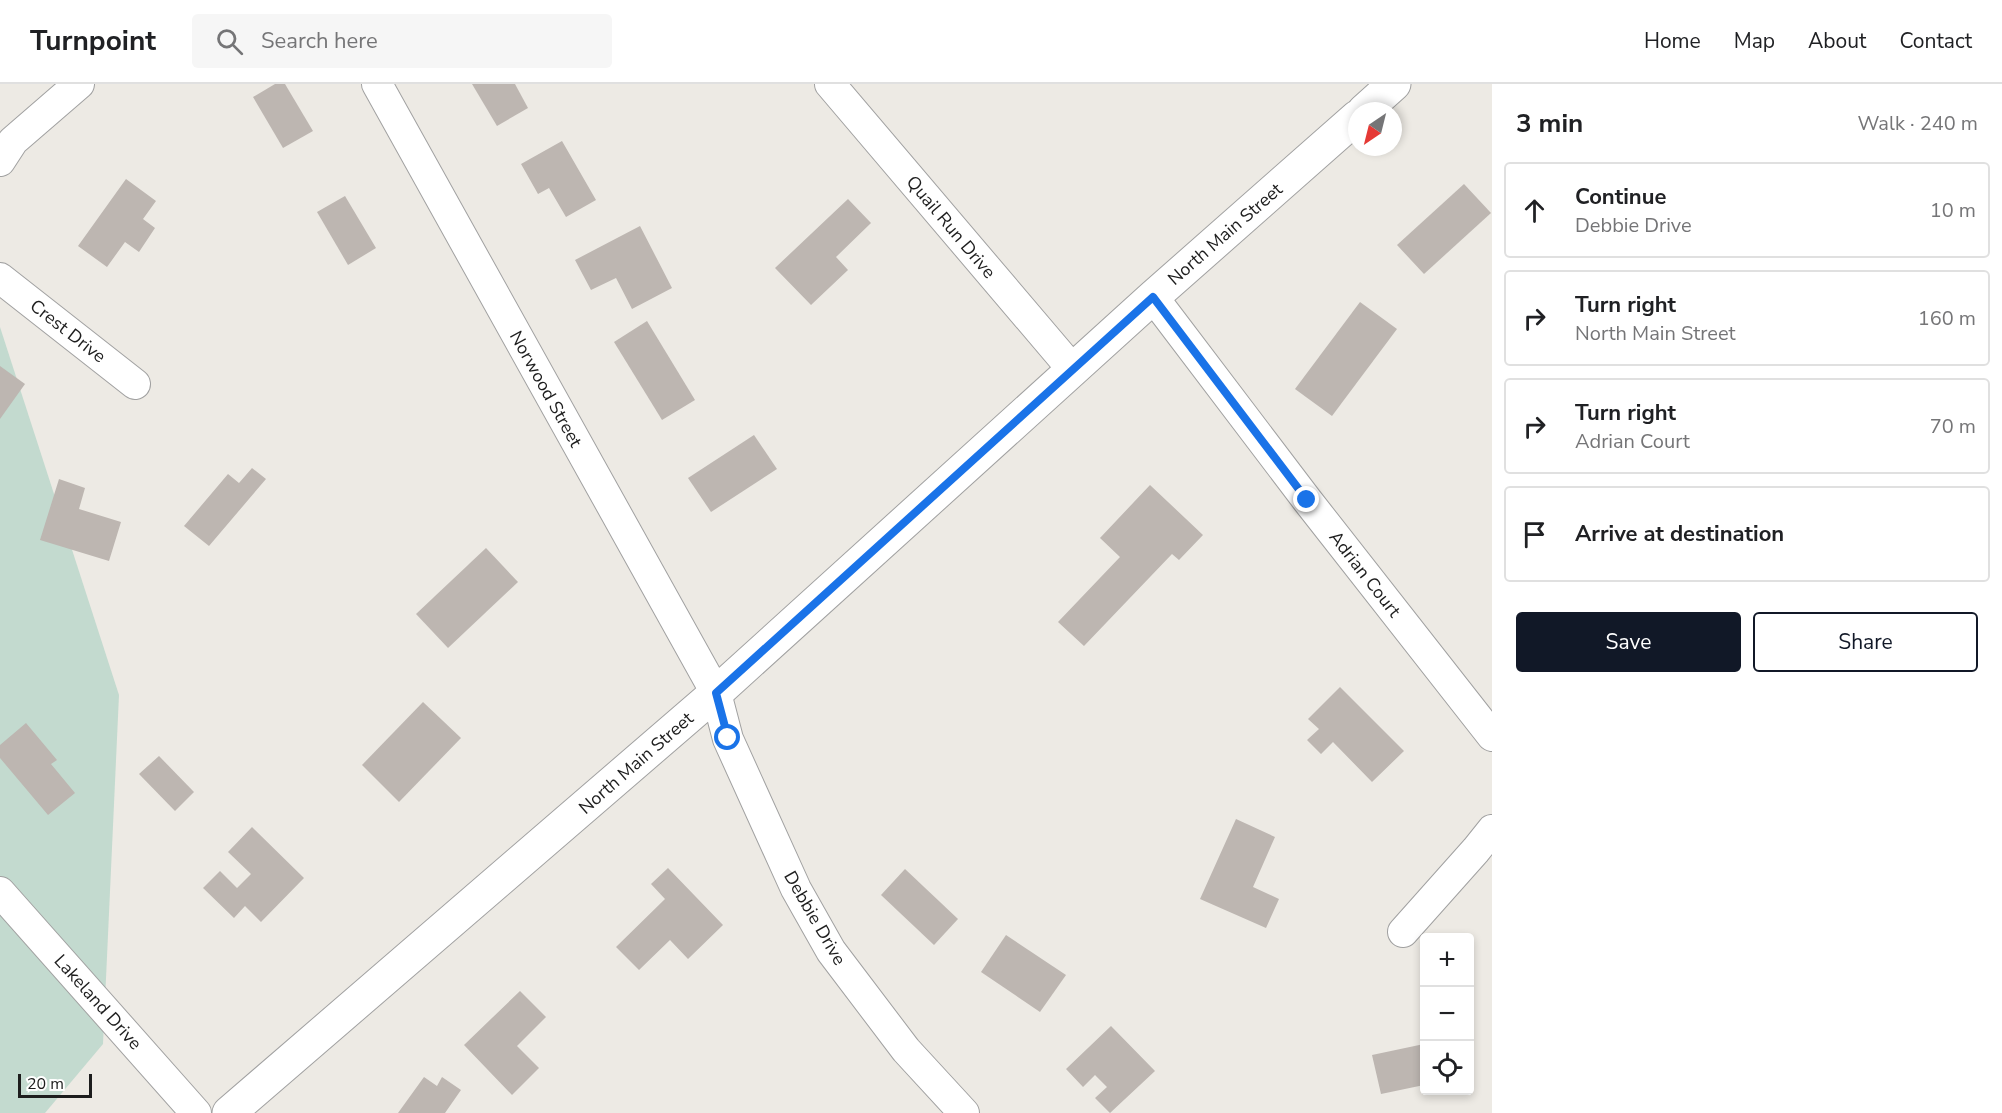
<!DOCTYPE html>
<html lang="en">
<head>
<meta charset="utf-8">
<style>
  body { margin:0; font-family:"Nunito Sans",sans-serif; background:#f6f6f6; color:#202124 }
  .controls { position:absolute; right:18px; bottom:18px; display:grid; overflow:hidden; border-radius:6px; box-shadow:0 3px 9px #0003 }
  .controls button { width:54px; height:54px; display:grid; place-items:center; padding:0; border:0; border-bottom:2px solid #e0e0e0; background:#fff; color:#202124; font:30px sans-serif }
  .compass { position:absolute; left:1348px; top:18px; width:54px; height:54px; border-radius:50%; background:#fff; box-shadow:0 3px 9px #0003; rotate:215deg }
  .scale { position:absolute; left:18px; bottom:15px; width:74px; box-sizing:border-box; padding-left:6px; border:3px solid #1d1d1d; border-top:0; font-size:16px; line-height:21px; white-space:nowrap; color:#1d1d1d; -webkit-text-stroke:4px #fff; paint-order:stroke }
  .stop { position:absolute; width:18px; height:18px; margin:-14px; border:4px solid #1a73e8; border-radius:50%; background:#fff }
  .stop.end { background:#1a73e8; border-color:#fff; box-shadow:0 2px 6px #0008 }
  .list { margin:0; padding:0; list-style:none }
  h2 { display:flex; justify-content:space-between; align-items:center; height:78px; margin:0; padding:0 24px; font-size:26px }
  h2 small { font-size:20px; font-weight:400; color:#757577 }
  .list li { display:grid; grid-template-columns:39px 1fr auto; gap:18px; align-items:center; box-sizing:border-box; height:96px; margin:0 12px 12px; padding:0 12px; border:2px solid #e0e0e0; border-radius:6px }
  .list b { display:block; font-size:22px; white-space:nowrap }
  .list p { margin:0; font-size:20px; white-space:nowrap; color:#757577 }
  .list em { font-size:20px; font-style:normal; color:#757577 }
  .actions { display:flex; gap:12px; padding:18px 24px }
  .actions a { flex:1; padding:14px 0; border:2px solid #111827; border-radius:6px; text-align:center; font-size:21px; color:#111827 }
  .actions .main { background:#111827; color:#fff }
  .icon { flex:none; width:33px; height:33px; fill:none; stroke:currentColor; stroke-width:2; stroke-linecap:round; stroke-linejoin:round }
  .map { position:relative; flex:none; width:1492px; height:1029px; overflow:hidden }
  header { display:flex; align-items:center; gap:36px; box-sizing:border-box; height:84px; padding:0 30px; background:#fff; border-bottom:2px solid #e0e0e0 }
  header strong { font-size:28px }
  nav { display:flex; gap:33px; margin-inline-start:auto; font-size:21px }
  .search { width:420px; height:54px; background:#f6f6f6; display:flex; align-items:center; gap:15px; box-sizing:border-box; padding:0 21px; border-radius:6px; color:#757577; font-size:22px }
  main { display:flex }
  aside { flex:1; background:#fff }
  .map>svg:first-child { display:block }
  .wetland { fill:#c3dacf }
  .building { fill:#bdb6b1 }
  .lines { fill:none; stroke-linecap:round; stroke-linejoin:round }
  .minor-casing { stroke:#a1a1a1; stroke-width:32 }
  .tertiary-casing { stroke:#a1a1a1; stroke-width:35 }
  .minor { stroke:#fff; stroke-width:30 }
  .tertiary { stroke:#fff; stroke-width:33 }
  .route { stroke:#1a73e8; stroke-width:8 }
  .labels { text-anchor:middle; stroke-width:4.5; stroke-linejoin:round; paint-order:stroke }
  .street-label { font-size:18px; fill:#1d1d1d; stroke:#fff }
</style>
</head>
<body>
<header>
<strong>Turnpoint</strong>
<div class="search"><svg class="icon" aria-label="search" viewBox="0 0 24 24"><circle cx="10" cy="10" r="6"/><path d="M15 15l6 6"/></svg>Search here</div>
<nav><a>Home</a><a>Map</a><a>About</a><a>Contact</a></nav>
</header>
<main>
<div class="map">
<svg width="1492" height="1029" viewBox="0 0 1492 1029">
  <rect width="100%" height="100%" fill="#edeae4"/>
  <!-- wetland -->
  <path class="wetland" d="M0,243L119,611L103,960L45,1029H0Z"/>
  <!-- building -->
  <g class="building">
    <path d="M275,0H285L313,47L283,64L253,13Z"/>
    <path d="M472,0H515L528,24L497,42Z"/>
    <path d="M562,57L596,116L566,133L549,104L538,110L521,80Z"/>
    <path d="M126,95L156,117L143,135L155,144L139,168L125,158L107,183L78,162Z"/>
    <path d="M1464,100L1491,129L1424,190L1397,161Z"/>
    <path d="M345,112L376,164L348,181L317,128Z"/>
    <path d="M848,115L871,139L836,173L848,186L811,221L775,184Z"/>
    <path d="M640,142L672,204L632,225L616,194L591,206L575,176Z"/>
    <path d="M1360,218L1397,245L1332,332L1295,305Z"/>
    <path d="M647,237L695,316L662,336L614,258Z"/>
    <path d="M0,282L25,300L0,335Z"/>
    <path d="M754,351L777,385L711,428L688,394Z"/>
    <path d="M252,384L266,395L209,462L184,442L228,390L239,399Z"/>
    <path d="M59,395L85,404L79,425L121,438L109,477L40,456Z"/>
    <path d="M1150,401L1203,451L1179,476L1172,470L1084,562L1058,538L1120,473L1100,454Z"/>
    <path d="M486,464L518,498L448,564L416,530Z"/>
    <path d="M1340,603L1404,667L1372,698L1333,658L1321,670L1307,656L1319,645L1308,635Z"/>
    <path d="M423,618L461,654L399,718L362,681Z"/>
    <path d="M26,639L57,676L51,680L75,709L48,731L0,674V661Z"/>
    <path d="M159,672L194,708L175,727L139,690Z"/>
    <path d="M1236,735L1275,753L1253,803L1279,815L1266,844L1200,815Z"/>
    <path d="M252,743L304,794L261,838L245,822L234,834L203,804L220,787L237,804L251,790L228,768Z"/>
    <path d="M668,784L723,841L688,875L670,856L639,886L616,863L665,815L651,800Z"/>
    <path d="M905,785L958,835L934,861L881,811Z"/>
    <path d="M1006,851L1066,891L1040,928L981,888Z"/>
    <path d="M520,907L546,933L517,962L539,984L512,1011L464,961Z"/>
    <path d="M1111,942L1155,987L1110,1029L1095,1014L1107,1003L1095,991L1083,1003L1066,985Z"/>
    <path d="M1424,960V1001L1381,1010L1372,971Z"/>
    <path d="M424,993L437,1002L442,993L461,1006L445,1029H398Z"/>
  </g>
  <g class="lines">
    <!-- minor casing -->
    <g class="minor-casing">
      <g id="minor">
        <path d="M377,0L716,609L728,655L796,805L831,867L906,966L964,1029"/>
        <path d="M830,0L1073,286"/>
        <path d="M0,77L13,57L79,0"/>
        <path d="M0,194L135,300"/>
        <path d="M1153,213L1307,416L1492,652"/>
        <path d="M0,808L196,1029"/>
        <path d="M1403,848L1476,766L1492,746"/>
      </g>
    </g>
    <!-- tertiary casing -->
    <g class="tertiary-casing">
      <g id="tertiary">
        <path d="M1364,27L1394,0"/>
        <path d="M229,1029L716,609L1153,213L1357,33"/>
      </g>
    </g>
    <!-- minor -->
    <use href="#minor" class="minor"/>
    <!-- tertiary -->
    <use href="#tertiary" class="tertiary"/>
  </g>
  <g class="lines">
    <!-- route -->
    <path class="route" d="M728,654L716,609L1153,213L1307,416"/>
  </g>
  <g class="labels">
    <!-- street labels -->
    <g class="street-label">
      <text transform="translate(951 143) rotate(50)" y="6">Quail Run Drive</text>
      <text transform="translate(1225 150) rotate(-41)" y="6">North Main Street</text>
      <text transform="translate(68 247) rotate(38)" y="6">Crest Drive</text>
      <text transform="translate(546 305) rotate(61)" y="6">Norwood Street</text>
      <text transform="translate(1365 490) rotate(52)" y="6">Adrian Court</text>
      <text transform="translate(636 679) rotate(-41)" y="6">North Main Street</text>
      <text transform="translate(815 834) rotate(60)" y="6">Debbie Drive</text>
      <text transform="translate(98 918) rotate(48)" y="6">Lakeland Drive</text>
    </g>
  </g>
</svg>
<div class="controls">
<button>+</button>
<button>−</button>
<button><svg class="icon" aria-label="locate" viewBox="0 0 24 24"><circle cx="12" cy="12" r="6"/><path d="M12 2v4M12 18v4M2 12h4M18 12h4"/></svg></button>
</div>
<svg class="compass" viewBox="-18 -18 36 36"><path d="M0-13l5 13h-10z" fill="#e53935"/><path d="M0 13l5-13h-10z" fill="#757577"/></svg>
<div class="scale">20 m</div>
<div class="stop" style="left:728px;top:654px"></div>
<div class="stop end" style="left:1307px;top:416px"></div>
</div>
<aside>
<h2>3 min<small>Walk · 240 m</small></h2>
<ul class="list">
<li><svg class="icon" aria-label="ahead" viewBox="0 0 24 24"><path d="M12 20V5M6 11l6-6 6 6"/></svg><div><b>Continue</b><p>Debbie Drive</p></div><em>10 m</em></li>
<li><svg class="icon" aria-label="right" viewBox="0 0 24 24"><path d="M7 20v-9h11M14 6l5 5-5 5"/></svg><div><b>Turn right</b><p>North Main Street</p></div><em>160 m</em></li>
<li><svg class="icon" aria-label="right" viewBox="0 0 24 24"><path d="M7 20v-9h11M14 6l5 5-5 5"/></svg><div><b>Turn right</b><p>Adrian Court</p></div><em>70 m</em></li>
<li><svg class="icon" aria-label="arrive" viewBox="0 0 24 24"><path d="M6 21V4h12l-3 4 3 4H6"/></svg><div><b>Arrive at destination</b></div></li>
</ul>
<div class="actions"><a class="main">Save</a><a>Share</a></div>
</aside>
</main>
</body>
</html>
